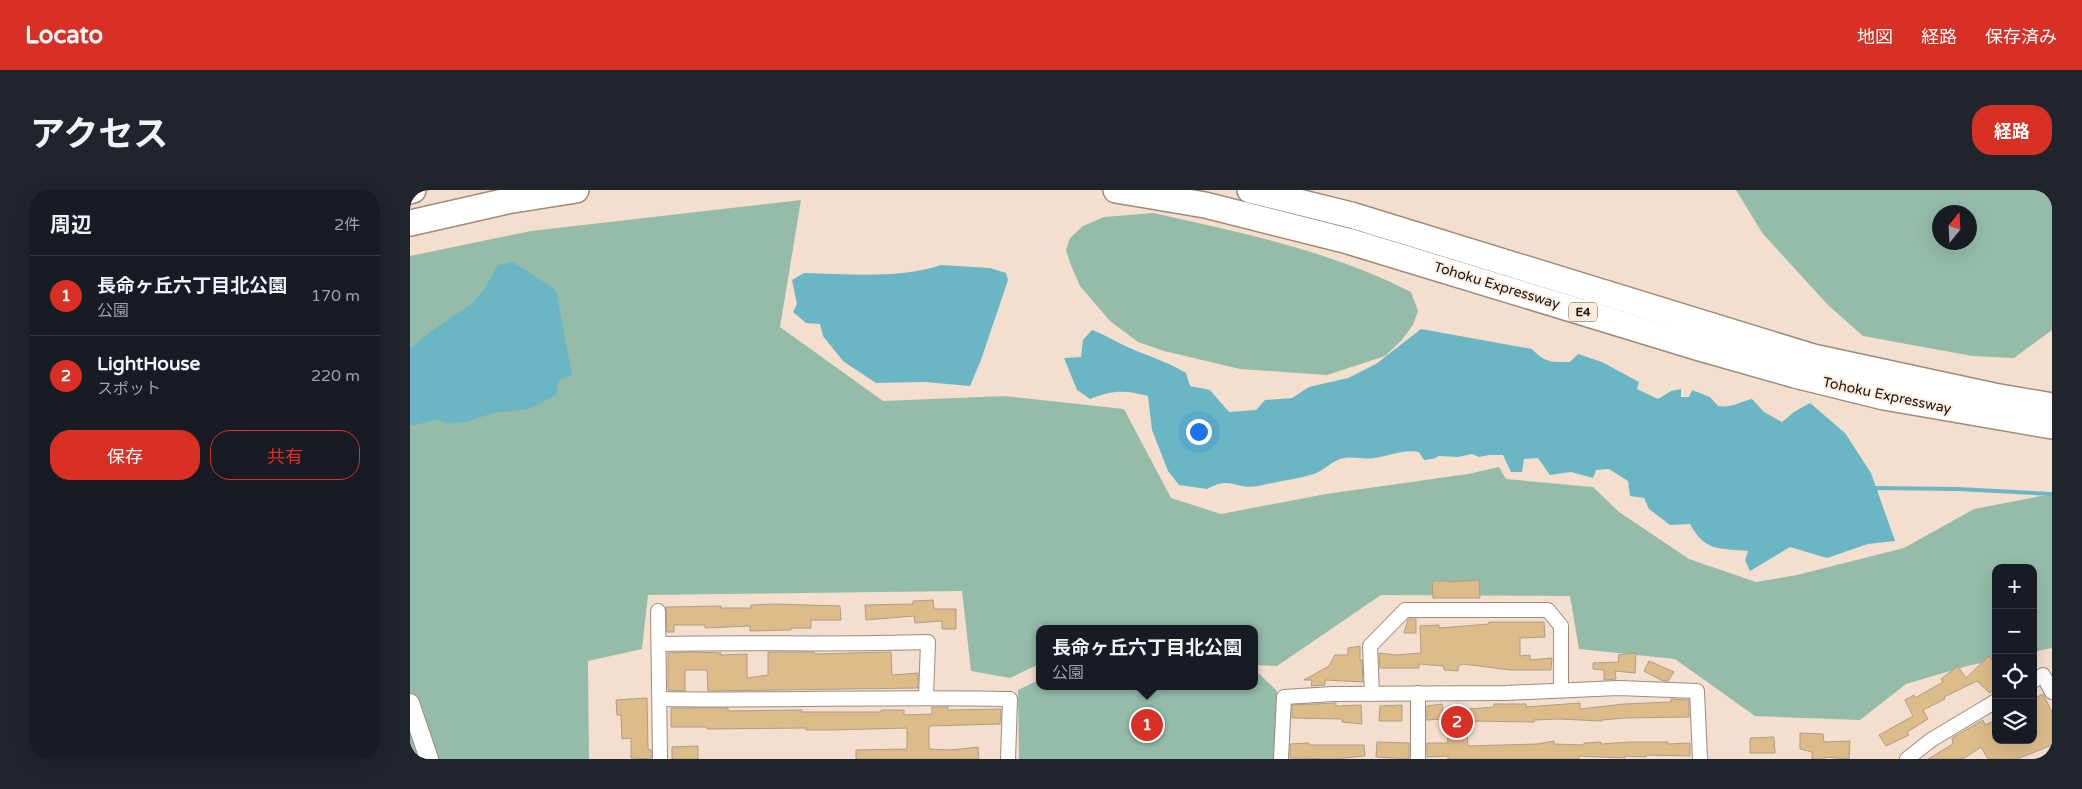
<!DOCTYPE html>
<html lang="ja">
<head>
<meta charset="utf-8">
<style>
  body { margin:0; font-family:"Varela Round","Noto Sans JP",sans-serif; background:#20242c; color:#f1f3f6 }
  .controls { position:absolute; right:15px; bottom:15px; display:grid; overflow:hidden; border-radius:10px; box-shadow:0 5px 20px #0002 }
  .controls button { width:45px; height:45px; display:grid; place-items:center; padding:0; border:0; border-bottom:1px solid #363941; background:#171b24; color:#f1f3f6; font:25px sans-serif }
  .compass { position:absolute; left:1522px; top:15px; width:45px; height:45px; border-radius:50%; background:#171b24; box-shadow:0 5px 20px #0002; rotate:18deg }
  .you { position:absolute; left:788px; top:241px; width:18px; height:18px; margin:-12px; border:4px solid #fff; border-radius:50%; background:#1a73e8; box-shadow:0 0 0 8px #1a73e833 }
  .badge { display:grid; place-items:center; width:32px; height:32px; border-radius:50%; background:#d93025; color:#fff; font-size:16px; font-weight:700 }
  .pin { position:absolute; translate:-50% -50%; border:2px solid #fff; box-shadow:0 1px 5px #0006 }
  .popup { position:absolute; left:626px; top:435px; width:222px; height:65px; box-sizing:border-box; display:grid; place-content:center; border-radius:10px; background:#171b24; filter:drop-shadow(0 1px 4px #0005); font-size:16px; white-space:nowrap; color:#9ea1a6 }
  .popup b { font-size:19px; color:#f1f3f6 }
  .popup::after { content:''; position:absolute; left:50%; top:100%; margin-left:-10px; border:10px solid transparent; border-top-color:#171b24 }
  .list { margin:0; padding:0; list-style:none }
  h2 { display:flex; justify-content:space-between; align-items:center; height:65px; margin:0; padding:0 20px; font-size:21px }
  h2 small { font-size:16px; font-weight:400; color:#9ea1a6 }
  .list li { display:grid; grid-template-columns:32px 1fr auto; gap:15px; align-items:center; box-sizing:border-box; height:80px; padding:0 20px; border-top:1px solid #363941 }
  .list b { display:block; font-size:19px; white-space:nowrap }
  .list p { margin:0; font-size:16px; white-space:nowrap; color:#9ea1a6 }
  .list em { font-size:16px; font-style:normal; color:#9ea1a6 }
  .actions { display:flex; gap:10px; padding:15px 20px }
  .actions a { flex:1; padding:11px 0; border:1px solid #d93025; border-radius:20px; text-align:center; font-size:18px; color:#d93025 }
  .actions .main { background:#d93025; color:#fff }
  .icon { flex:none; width:28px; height:28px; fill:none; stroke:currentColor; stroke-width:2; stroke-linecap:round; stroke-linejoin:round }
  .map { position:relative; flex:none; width:1642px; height:569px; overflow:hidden; border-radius:20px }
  header { display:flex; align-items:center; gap:30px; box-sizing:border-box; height:70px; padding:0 25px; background:#d93025; color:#fff }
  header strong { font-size:24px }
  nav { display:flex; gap:28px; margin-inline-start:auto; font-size:18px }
  .intro { display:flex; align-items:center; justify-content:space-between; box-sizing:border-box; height:120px; padding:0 30px }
  h1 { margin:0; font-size:35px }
  .button { padding:12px 22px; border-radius:20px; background:#d93025; color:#fff; font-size:18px; font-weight:700 }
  main { display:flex; gap:30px; padding:0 30px }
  aside { flex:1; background:#171b24; border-radius:20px; box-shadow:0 5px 20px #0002 }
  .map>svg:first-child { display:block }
  .green { fill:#95bca9; fill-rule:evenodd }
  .water { fill:#6bb6c4 }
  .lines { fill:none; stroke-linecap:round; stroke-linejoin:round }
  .stream { stroke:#6bb6c4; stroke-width:4 }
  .building { fill:#debc8a; stroke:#ac9e89 }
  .minor-casing { stroke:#9f8b7b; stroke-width:16 }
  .tertiary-casing { stroke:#9f8b7b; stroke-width:20 }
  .motorway-casing { stroke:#9f8b7b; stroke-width:28 }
  .minor { stroke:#fff; stroke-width:14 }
  .tertiary { stroke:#fff; stroke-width:18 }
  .motorway { stroke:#fff; stroke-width:25 }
  .labels { text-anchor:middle; stroke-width:4; stroke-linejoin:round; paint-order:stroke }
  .shield { fill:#feeddf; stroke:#5e544c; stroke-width:1 }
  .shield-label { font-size:12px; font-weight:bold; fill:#1a130d }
  .street-label { font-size:14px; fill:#1a130d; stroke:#feeddf }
</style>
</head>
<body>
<header>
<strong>Locato</strong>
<nav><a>地図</a><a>経路</a><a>保存済み</a></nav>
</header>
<div class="intro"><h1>アクセス</h1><a class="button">経路</a></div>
<main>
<aside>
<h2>周辺<small>2件</small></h2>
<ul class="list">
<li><span class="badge">1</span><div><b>長命ヶ丘六丁目北公園</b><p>公園</p></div><em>170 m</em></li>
<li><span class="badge">2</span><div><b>LightHouse</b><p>スポット</p></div><em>220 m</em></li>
</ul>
<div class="actions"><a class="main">保存</a><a>共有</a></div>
</aside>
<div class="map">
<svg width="1642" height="569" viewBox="0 0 1642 569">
  <rect width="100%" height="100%" fill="#f4dfce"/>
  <!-- green -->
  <g class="green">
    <path d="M1326,0H1642V140L1604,168L1562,166L1453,146L1418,115L1353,44ZM1560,22V52H1530V22Z"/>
    <path d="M391,10L370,137L473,211L595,206L714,219L761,308L811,324L916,304L1058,284L1089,277L1096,289L1183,297L1209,322L1279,369L1346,392L1387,385L1494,358L1564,319L1642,304V458L1623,462V378H1586V470L1557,476L1496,494L1450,530L1345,526L1265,469L1169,459L1160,406L971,405L867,476L845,475L844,439H630L629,474L600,488L561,481L552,401L238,405L232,459L178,471L179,569H0V66L121,41Z"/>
    <path d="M743,23C830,42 921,61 1001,102L1008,121L1003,135L991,151L975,166L917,185L830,179L754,161L728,152L700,131L670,96L660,73L656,60L660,48L673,36L694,27Z"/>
    <path d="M845,480L867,501L865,569H609L608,500L629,490L630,496H844Z"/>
  </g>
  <!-- water -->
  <g class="water">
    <path d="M103,72L146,100L162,185L149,190L146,205L119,219L83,223L56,232L36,234L28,229L2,236L0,234V158L20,142L60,115L73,101L88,75Z"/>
    <path d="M531,75L580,78L596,83L598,90L571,170L560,196L515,192L466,193L433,171L413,146L410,134L396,133L383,122L387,114L382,90L394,83C439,84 488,89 531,75Z"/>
    <path d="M1011,139L1122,159C1135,173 1142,172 1160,172L1168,164L1192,172L1229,192L1227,199L1248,209L1261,201L1271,199V207H1279L1282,200L1300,207L1308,216C1323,218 1328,212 1342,209L1354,222L1372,232L1384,222L1400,213L1435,243L1461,283L1485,351L1458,354L1417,368L1380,357L1340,381L1335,370L1338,361C1309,358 1295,362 1280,334L1260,335L1239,319L1234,308L1220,306L1218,291L1199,279L1186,280L1183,288L1161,282L1140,285L1128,268L1114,269L1112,282H1101L1093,265H1079L1069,267L1062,264L1048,267L1029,266L1023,269L1014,270L1009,262C994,259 979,266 964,268C953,270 942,265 930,269C921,272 913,281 904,284C886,289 866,292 848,296C825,300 821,285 797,299L769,295L758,281L742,240L738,206C714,200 703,200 680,209L667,200L654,168L671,167L673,150L682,140C696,145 708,153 722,159C741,167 758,172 776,183L780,196L800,200L819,222L846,220L855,210L882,208L899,197L938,188L966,174Z"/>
  </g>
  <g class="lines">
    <!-- stream -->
    <path class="stream" d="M1464,298L1548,299L1642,304"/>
  </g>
  <!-- building -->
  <g class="building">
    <path d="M1069,390L1070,408H1023L1022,391H1039V392Z"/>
    <path d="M523,410L524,419H546V439H532V431L505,433L504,426L456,430L455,415L503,414V411Z"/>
    <path d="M363,414L430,416L431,430H401V438H381V440L340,441V436L295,438V435H264V442H257L256,417L311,416V418H341V415Z"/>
    <path d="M998,429H1006V443H994Z"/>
    <path d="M1079,432H1134L1135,447L1110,448V466L1120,465V470L1142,468L1141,480H1101L1053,474L1048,476V481L1034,480V476L1009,474V478H970L969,463L986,465L1011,463L1010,436L1029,435V438L1079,434Z"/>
    <path d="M950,456V470H952L953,492L915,490V495L901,496L902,490H894L919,476L925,465H938V458Z"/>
    <path d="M286,462L311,463V465L337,464V488L358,485V462H404L405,464L481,462L482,485L508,483V498L298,501L297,480H275V501L258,500V463Z"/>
    <path d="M1226,463L1225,483L1205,481L1206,489L1194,490V480L1183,479V473L1209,472L1208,465Z"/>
    <path d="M1579,466L1586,475V484L1582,486L1586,497L1580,503L1567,491L1534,507L1535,509L1513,520L1518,529L1497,542L1499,545L1476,556L1469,545L1503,526L1495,510L1504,505L1505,508L1533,492L1531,489L1548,476L1556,488Z"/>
    <path d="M1239,471L1264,482L1258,491H1253L1234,481Z"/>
    <path d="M1633,504L1642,522V555L1607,569H1578L1571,557L1553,569H1518L1543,554L1542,548L1573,530L1575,535L1586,530V550H1623V509Z"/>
    <path d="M237,508L238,559L241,560V569L221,568V548L212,549L211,525H207L206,510Z"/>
    <path d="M1261,509L1279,510V527L1214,528L1192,530V531L1149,529L1124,530V532L1060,531L1059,519L1084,517V514H1116V517L1170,513V519L1214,514L1261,512Z"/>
    <path d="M926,513V516L951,515L952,534L932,532V529L882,528V515Z"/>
    <path d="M1032,514L1033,529L1017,530V516Z"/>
    <path d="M992,515V531H969L970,516Z"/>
    <path d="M522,517H538V520L591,519L590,534L519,536V559L541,560L568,557L569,569H446V560L497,559V538L422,540H396V538L297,539V537H261V518H318V521L392,520V522H471V520H494V525L522,524Z"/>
    <path d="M1036,524H1056L1058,556L1128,554L1144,551V554L1174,555V553L1191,552V554L1220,552H1258V554L1280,553V566L1236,565V567L1215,566V568L1169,566V569H1038V566L1017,567V553H1038Z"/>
    <path d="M1390,543L1413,544L1414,552L1440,551L1439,569L1415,567V569H1402V562L1390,559Z"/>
    <path d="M1364,547L1365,563H1340V548Z"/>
    <path d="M967,552L999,553V569L966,567Z"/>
    <path d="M899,553V555H954L955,566L924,569L880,568V554Z"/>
    <path d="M288,556V569H262V557Z"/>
  </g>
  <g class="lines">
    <!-- minor casing -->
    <g class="minor-casing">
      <g id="minor">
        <path d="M248,421L250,569"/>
        <path d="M249,454C339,452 428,455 518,452L516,507"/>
        <path d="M1623,491L1633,485L1642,502"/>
        <path d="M1008,503V569"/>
        <path d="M962,504L960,456L995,420H1138L1151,436V500"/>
        <path d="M250,509C367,511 483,506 600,509L598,569"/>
        <path d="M871,569L874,507L923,504L1096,503L1208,498L1287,501L1290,569"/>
        <path d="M1497,569L1521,550L1586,511"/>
      </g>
    </g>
    <!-- tertiary casing -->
    <g class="tertiary-casing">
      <path id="tertiary" d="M0,513L19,569"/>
    </g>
    <!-- motorway casing -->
    <g class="motorway-casing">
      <g id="motorway">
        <path d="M706,0L795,15L938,51L1290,158L1385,185L1474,207L1642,236"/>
        <path d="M840,0L941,25L1403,167L1584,206L1642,216"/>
        <path d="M0,1L3,0"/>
        <path d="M0,33L97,11L166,0"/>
      </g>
    </g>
    <!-- minor -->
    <use href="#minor" class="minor"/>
    <!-- tertiary -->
    <use href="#tertiary" class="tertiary"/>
    <!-- motorway -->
    <use href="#motorway" class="motorway"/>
  </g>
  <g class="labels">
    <!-- shield labels -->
    <rect class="shield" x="1159" y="112.5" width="28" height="19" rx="4"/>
    <g class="shield-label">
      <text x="1173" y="126">E4</text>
    </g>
    <!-- street labels -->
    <g class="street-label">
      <text transform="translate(1087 95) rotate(17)" y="5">Tohoku Expressway</text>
      <text transform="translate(1477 205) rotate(12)" y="5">Tohoku Expressway</text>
    </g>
  </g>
</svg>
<div class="controls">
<button>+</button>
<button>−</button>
<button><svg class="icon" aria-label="locate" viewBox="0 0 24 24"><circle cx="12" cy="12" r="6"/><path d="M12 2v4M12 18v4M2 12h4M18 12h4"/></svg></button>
<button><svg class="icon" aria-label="layers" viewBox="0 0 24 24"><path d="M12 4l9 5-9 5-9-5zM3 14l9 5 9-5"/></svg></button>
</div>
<svg class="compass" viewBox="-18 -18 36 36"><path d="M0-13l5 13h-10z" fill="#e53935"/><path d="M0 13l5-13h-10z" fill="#9ea1a6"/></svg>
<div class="you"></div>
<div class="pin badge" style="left:737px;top:535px">1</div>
<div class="popup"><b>長命ヶ丘六丁目北公園</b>公園</div>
<div class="pin badge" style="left:1047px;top:532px">2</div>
</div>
</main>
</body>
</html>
